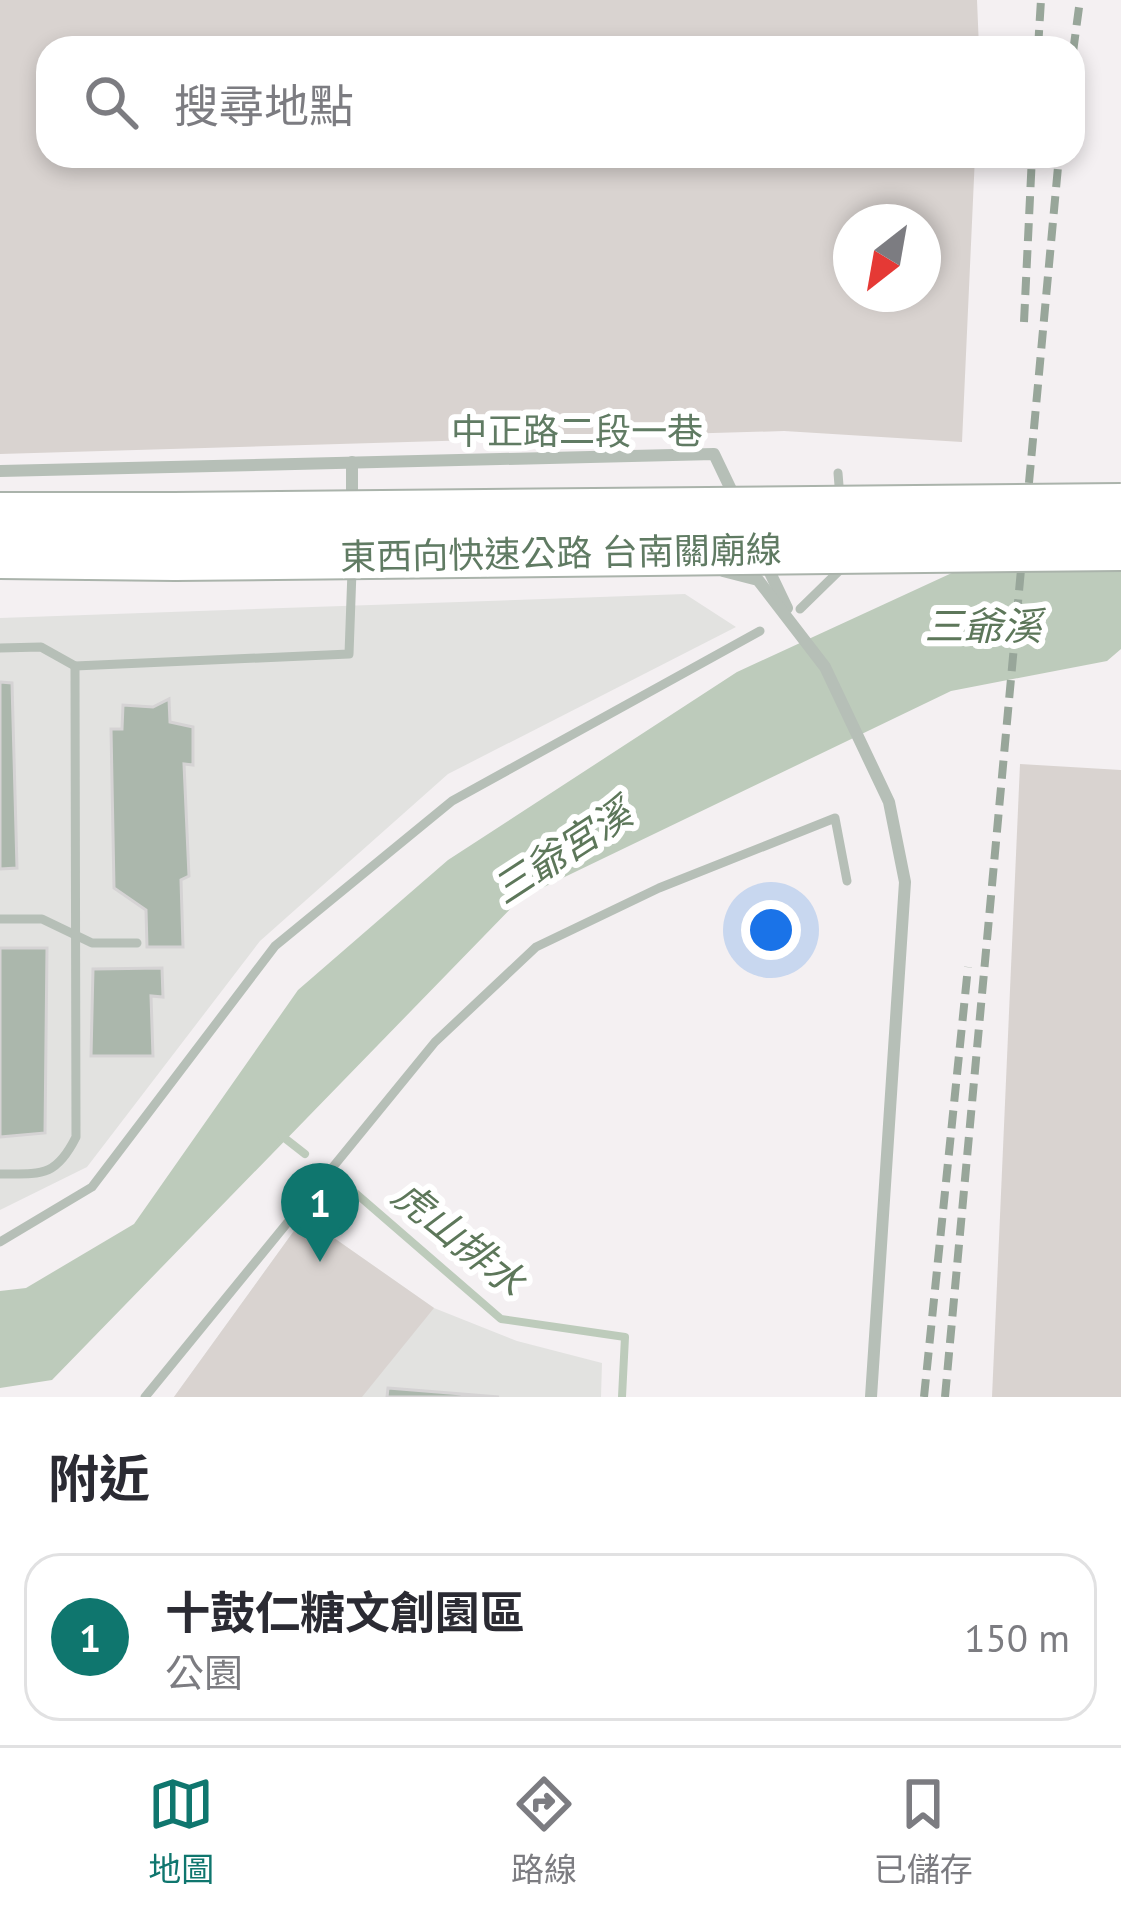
<!DOCTYPE html>
<html lang="zh-TW">
<head>
<meta charset="utf-8">
<style>
  body { margin:0; font-family:"PT Sans","Noto Sans TC",sans-serif; background:#f2f2f3; color:#2b2b33 }
  .compass { position:absolute; left:833px; top:204px; width:108px; height:108px; border-radius:50%; background:#fff; box-shadow:0 6px 18px #0003; rotate:211deg }
  .you { position:absolute; left:771px; top:930px; width:42px; height:42px; margin:-30px; border:9px solid #fff; border-radius:50%; background:#1a73e8; box-shadow:0 0 0 18px #1a73e833 }
  .badge { display:grid; place-items:center; width:78px; height:78px; border-radius:50%; background:#0f766e; color:#fff; font-size:39px; font-weight:700 }
  .pin { position:absolute; translate:-50% -99px; filter:drop-shadow(0 3px 6px #0008) }
  .pin::after { content:''; position:absolute; top:63px; width:42px; height:36px; background:inherit; clip-path:polygon(0 0,100% 0,50% 100%) }
  .list { margin:0; padding:0; list-style:none }
  h2 { display:flex; justify-content:space-between; align-items:center; height:156px; margin:0; padding:0 48px; font-size:51px }
  h2 small { font-size:39px; font-weight:400; color:#7c7c81 }
  .list li { display:grid; grid-template-columns:78px 1fr auto; gap:36px; align-items:center; box-sizing:border-box; height:168px; margin:0 24px 24px; padding:0 24px; border:3px solid #e1e1e2; border-radius:36px }
  .list b { display:block; font-size:45px; white-space:nowrap }
  .list p { margin:0; font-size:39px; white-space:nowrap; color:#7c7c81 }
  .list em { font-size:39px; font-style:normal; color:#7c7c81 }
  .icon { flex:none; width:66px; height:66px; fill:none; stroke:currentColor; stroke-width:2; stroke-linecap:round; stroke-linejoin:round }
  .map { position:relative; flex:none; width:1121px; height:1397px; overflow:hidden }
  .search { position:absolute; background:#fff; box-shadow:0 6px 18px #0003; left:36px; right:36px; top:36px; height:132px; display:flex; align-items:center; gap:30px; box-sizing:border-box; padding:0 42px; border-radius:36px; color:#7c7c81; font-size:45px }
  .sheet { height:348px; background:#fff }
  nav { display:flex; justify-content:space-around; align-items:center; box-sizing:border-box; height:168px; border-top:3px solid #e1e1e2; background:#fff; font-size:33px; color:#7c7c81 }
  nav a { display:grid; justify-items:center; gap:6px }
  nav .on { color:#0f766e }
  .map>svg:first-child { display:block }
  .built { fill:#e2e2e0 }
  .green { fill:#d9d3d0; fill-rule:evenodd }
  .water { fill:#bdcbbb }
  .lines { fill:none; stroke-linecap:round; stroke-linejoin:round }
  .stream { stroke:#bdcbbb; stroke-width:8 }
  .building { fill:#abb7ac; stroke:#d5d3d4; stroke-width:3 }
  .trunk-casing { stroke:#aab3ab; stroke-width:52 }
  .service { stroke:#b6bfb7; stroke-width:9 }
  .minor { stroke:#b6bfb7; stroke-width:12 }
  .trunk { stroke:#fff; stroke-width:48 }
  .rail { stroke:#98a69a; stroke-width:8; stroke-dasharray:18 9; stroke-linecap:butt }
  .trunk-bridge-casing { stroke:#aab3ab; stroke-width:52; stroke-linecap:butt }
  .trunk-bridge { stroke:#fff; stroke-width:48 }
  .labels { text-anchor:middle; stroke-width:12; stroke-linejoin:round; paint-order:stroke }
  .street-label { font-size:36px; fill:#607b63; stroke:#fff }
  .water-label { font-size:39px; font-style:italic; fill:#5d775a; stroke:#fff }
</style>
</head>
<body>
<div class="map">
<svg width="1121" height="1397" viewBox="0 0 1121 1397">
  <rect width="100%" height="100%" fill="#f4f0f2"/>
  <!-- built -->
  <g class="built">
    <path d="M685,594L736,627L448,774L260,941L87,1167L0,1210V618Z"/>
    <path d="M304,1217L434,1308L517,1341L602,1363L601,1397H174Z"/>
  </g>
  <!-- green -->
  <g class="green">
    <path d="M0,0H977L979,48H48V156H975L962,442L784,431L0,454ZM851,222H923V294H851Z"/>
    <path d="M1020,764L1121,770V1397H992Z"/>
    <path d="M304,1217L434,1308L362,1397H174Z"/>
  </g>
  <!-- water -->
  <path class="water" d="M1121,525V649L1107,661L951,691L521,898L52,1380L0,1388V1291L26,1288L134,1224L298,990L448,860L737,672L954,572L1086,551Z"/>
  <g class="lines">
    <!-- stream -->
    <g class="stream">
      <path d="M282,1136L305,1154"/>
      <path d="M345,1184L501,1319L625,1337L622,1397"/>
    </g>
  </g>
  <!-- building -->
  <g class="building">
    <path d="M0,682L12,683L17,868L0,869Z"/>
    <path d="M169,699L170,722L193,727V765L184,764L189,876L181,880L183,947H147L146,910L114,888L111,729H122L123,705L153,707Z"/>
    <path d="M0,948H47L45,1133L0,1137Z"/>
    <path d="M162,968L163,997L151,996L153,1056H91L93,969Z"/>
    <path d="M388,1388L499,1397H387Z"/>
  </g>
  <g class="lines">
    <!-- trunk casing -->
    <g class="trunk-casing">
      <g id="trunk">
        <path d="M0,517H174"/>
        <path d="M0,554L175,556"/>
      </g>
    </g>
    <!-- service -->
    <g class="service">
      <path d="M838,473L840,498"/>
      <path d="M800,609L843,567"/>
      <path d="M0,648L41,647L75,666L349,654L352,571"/>
      <path d="M0,919H42L92,943H137"/>
      <path d="M0,1174C42,1174 56,1177 76,1137L75,666"/>
      <path d="M0,1242L92,1187L275,946L452,801L760,631"/>
      <path d="M145,1397L435,1042L536,947L659,888L835,818L847,881"/>
    </g>
    <!-- minor -->
    <g class="minor">
      <path d="M352,462V503"/>
      <path d="M0,471L714,454L736,500"/>
      <path d="M765,562L787,608"/>
      <path d="M723,571L758,580L825,667L889,802L905,882L871,1397"/>
    </g>
    <!-- trunk -->
    <use href="#trunk" class="trunk"/>
    <!-- rail -->
    <g class="rail">
      <path d="M1038,48L1041,0"/>
      <path d="M1073,52L1080,0"/>
      <path d="M1024,322L1032,156"/>
      <path d="M924,1397L968,967"/>
      <path d="M945,1397L1059,156"/>
    </g>
    <!-- trunk-bridge casing -->
    <g class="trunk-bridge-casing">
      <g id="trunk-bridge">
        <path d="M174,517L1121,508"/>
        <path d="M175,556L1121,546"/>
      </g>
    </g>
    <!-- trunk-bridge -->
    <use href="#trunk-bridge" class="trunk-bridge"/>
  </g>
  <g class="labels">
    <!-- street labels -->
    <g class="street-label">
      <text x="577" y="444">中正路二段一巷</text>
      <text transform="translate(561 553) rotate(-1)" y="13">東西向快速公路 台南關廟線</text>
    </g>
    <!-- water labels -->
    <g class="water-label">
      <text x="983" y="640">三爺溪</text>
      <text transform="translate(562 851) rotate(-33)" y="14">三爺宮溪</text>
      <text transform="translate(459 1238) rotate(39)" y="14">虎山排水</text>
    </g>
  </g>
</svg>
<svg class="compass" viewBox="-18 -18 36 36"><path d="M0-13l5 13h-10z" fill="#e53935"/><path d="M0 13l5-13h-10z" fill="#7c7c81"/></svg>
<div class="you"></div>
<div class="pin badge" style="left:320px;top:1262px">1</div>
<div class="search"><svg class="icon" aria-label="search" viewBox="0 0 24 24"><circle cx="10" cy="10" r="6"/><path d="M15 15l6 6"/></svg>搜尋地點</div>
</div>
<section class="sheet">
<h2>附近<small></small></h2>
<ul class="list">
<li><span class="badge">1</span><div><b>十鼓仁糖文創園區</b><p>公園</p></div><em>150 m</em></li>
</ul>
</section>
<nav>
<a class="on"><svg class="icon" aria-label="map" viewBox="0 0 24 24"><path d="M3 6l6-2 6 2 6-2v14l-6 2-6-2-6 2zM9 4v14M15 6v14"/></svg>地圖</a>
<a><svg class="icon" aria-label="directions" viewBox="0 0 24 24"><path d="M12 3l9 9-9 9-9-9zM9 14v-3h6M13 9l2 2-2 2"/></svg>路線</a>
<a><svg class="icon" aria-label="saved" viewBox="0 0 24 24"><path d="M7 4h10v16l-5-4-5 4z"/></svg>已儲存</a>
</nav>
</body>
</html>
